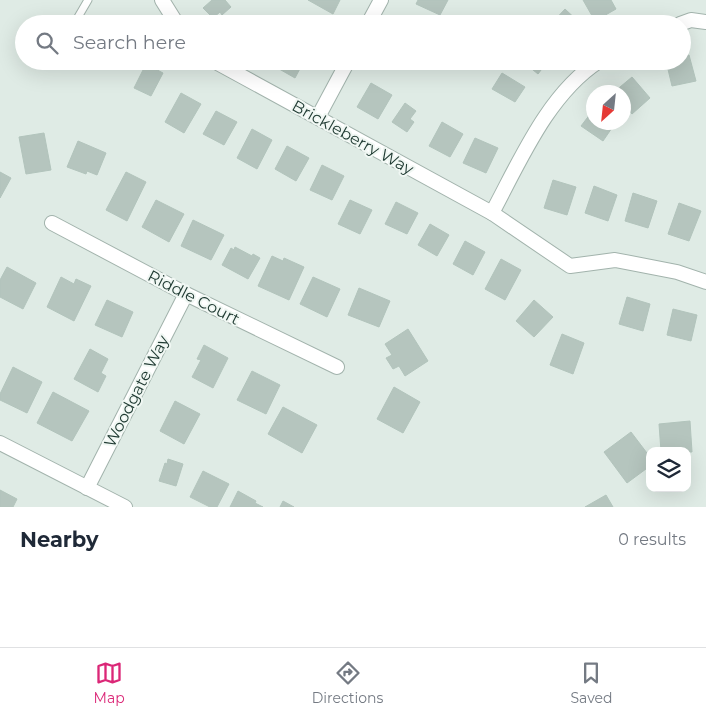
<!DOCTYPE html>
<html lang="en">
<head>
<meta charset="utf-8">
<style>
  body { margin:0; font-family:Montserrat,sans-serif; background:#f6f6f7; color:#1f2937 }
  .controls { position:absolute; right:15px; bottom:15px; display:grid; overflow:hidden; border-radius:10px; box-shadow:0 5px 20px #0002 }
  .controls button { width:45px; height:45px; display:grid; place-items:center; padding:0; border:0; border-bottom:1px solid #e0e1e3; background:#fff; color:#1f2937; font:25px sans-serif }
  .compass { position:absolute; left:586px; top:85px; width:45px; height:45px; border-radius:50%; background:#fff; box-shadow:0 5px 20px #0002; rotate:207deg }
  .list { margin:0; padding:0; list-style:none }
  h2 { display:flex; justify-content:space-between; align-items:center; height:65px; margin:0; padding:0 20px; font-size:21px }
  h2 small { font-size:16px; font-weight:400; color:#747a83 }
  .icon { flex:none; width:28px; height:28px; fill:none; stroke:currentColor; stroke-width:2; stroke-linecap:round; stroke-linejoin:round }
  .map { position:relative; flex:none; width:706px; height:507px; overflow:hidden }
  .search { position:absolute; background:#fff; box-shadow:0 5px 20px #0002; left:15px; right:15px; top:15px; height:55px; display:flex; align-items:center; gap:12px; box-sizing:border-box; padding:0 18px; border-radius:28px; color:#747a83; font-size:19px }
  .sheet { height:140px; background:#fff }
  nav { display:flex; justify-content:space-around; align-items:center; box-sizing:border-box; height:70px; border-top:1px solid #e0e1e3; background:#fff; font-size:14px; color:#747a83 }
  nav a { display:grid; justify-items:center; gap:2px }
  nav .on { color:#db2777 }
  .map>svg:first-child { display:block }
  .building { fill:#b5c5be; stroke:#b2c4bc }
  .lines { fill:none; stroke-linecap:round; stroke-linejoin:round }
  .service-casing { stroke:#a2b3ac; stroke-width:9 }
  .minor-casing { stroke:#a2b3ac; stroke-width:16 }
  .service { stroke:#fff; stroke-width:7 }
  .minor { stroke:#fff; stroke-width:14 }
  .labels { text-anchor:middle; stroke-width:4; stroke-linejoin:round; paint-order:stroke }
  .street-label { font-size:16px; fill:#203b33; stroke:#f0f7f3 }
</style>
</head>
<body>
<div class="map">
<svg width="706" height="507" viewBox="0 0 706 507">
  <rect width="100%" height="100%" fill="#dfebe5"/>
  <!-- building -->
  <g class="building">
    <path d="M212,0H225L231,7L222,15L220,12L213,18L203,8Z"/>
    <path d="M308,0H340L333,14Z"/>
    <path d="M418,0H448L440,15L416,4Z"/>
    <path d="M583,0H611L616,9L595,21Z"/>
    <path d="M565,9L581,24H551Z"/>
    <path d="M689,55L696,81L672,86L666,61H682V57Z"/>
    <path d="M276,61H304L295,78L274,66Z"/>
    <path d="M522,61H548L538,74Z"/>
    <path d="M146,64L163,73L151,96L134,88Z"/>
    <path d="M502,73L525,87L515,102L492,89Z"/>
    <path d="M632,77L650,98L632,114L624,104V92H614Z"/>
    <path d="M371,83L392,95L378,119L357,107Z"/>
    <path d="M181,93L201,104L184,133L165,122Z"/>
    <path d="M405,103L416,111L410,119L414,122L407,132L392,122Z"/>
    <path d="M594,109V122H616L603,141L581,126Z"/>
    <path d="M216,111L237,122L224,145L203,134Z"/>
    <path d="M442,122L463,134L450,157L429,146Z"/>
    <path d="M252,129L272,140L257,169L237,158Z"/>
    <path d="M44,133L51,170L26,174L19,137Z"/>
    <path d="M475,138L498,148L486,173L463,163Z"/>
    <path d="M78,141L106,153L97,175L87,171L86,174L67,167Z"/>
    <path d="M287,146L309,158L296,181L275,169Z"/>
    <path d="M322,165L344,176L332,200L310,190Z"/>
    <path d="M0,172L11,178L0,198Z"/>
    <path d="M126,172L146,182L127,221L106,210Z"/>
    <path d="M553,180L576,187L567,215L544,208Z"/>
    <path d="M594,186L617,195L608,221L585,213Z"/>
    <path d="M633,193L657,201L648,228L625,221Z"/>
    <path d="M156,200L184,214L169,242L142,227Z"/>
    <path d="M350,200L372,210L360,234L338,224Z"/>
    <path d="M396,202L418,213L407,234L385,224Z"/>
    <path d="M679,203L701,211L689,241L668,234Z"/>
    <path d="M193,220L224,235L211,260L181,246Z"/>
    <path d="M430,224L449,235L437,256L418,245Z"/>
    <path d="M465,241L485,252L473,275L453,264Z"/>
    <path d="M235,247L252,256L253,254L260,258L248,279L222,265L231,248L234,250Z"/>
    <path d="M272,256L283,261L284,258L304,267L289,300L258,286Z"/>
    <path d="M501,259L521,270L505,300L485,289Z"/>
    <path d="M7,267L36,283L23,309L0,297V280Z"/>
    <path d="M61,277L74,284L76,279L91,286L74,321L47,307Z"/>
    <path d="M313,277L340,289L327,317L300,304Z"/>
    <path d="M359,288L390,301L379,327L348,315Z"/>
    <path d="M627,297L650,304L643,331L619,324Z"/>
    <path d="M107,300L133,312L122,337L95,325Z"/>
    <path d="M534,300L553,317L534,337L516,321Z"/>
    <path d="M673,309L697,315L691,341L667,335Z"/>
    <path d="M408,329L428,361L405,376L399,366L393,369L386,358L392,355L385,344Z"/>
    <path d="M562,334L584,343L573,374L550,365Z"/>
    <path d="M204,345L228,358L213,388L192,377L201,360L197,359Z"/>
    <path d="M90,349L108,359L101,373L106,376L98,392L74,379Z"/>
    <path d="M13,367L42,382L27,413L0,400V394Z"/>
    <path d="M252,371L280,385L266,414L237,400Z"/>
    <path d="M394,387L420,402L403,433L377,419Z"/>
    <path d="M53,392L89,411L72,441L37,423Z"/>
    <path d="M175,401L200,414L184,444L160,431Z"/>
    <path d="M283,407L317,425L302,453L268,434Z"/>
    <path d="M690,421L692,452L661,451L659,424Z"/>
    <path d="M631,432L650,457V466L627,483L604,452Z"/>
    <path d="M168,459L183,464L176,486L159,481L165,463L167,464Z"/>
    <path d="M203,471L229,484L217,507H210L190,497Z"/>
    <path d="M0,490L17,499L13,507H0Z"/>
    <path d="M238,491L256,501L255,503L263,507H230Z"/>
    <path d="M606,495L613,507H585Z"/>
    <path d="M283,501L294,507H280Z"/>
  </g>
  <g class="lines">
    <!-- service casing -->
    <g class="service-casing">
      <path id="service" d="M74,24L88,0"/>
    </g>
    <!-- minor casing -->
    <g class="minor-casing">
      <g id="minor">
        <path d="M162,0L177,24"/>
        <path d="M368,24L381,0"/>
        <path d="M680,24L691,20L706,22"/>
        <path d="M214,61L492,213"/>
        <path d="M599,61C548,94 520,161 492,213L570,266L615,260L677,272L706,282"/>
        <path d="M318,117L348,61"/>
        <path d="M52,223L186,294L337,367"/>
        <path d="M0,443L125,507"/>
        <path d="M87,488L186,294"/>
      </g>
    </g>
    <!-- service -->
    <use href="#service" class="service"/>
    <!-- minor -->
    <use href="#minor" class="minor"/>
  </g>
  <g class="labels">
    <!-- street labels -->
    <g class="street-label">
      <text transform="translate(353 137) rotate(29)" y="6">Brickleberry Way</text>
      <text transform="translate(194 297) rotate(27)" y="6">Riddle Court</text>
      <text transform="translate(136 391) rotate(-63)" y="6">Woodgate Way</text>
    </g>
  </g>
</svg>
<div class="controls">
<button><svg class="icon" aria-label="layers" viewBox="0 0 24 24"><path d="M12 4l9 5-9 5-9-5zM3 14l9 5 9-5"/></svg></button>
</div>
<svg class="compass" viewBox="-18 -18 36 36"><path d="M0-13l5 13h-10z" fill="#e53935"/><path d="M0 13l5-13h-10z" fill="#747a83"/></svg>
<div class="search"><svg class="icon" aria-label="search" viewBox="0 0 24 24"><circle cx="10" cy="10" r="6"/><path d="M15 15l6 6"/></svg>Search here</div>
</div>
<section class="sheet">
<h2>Nearby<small>0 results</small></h2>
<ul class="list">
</ul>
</section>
<nav>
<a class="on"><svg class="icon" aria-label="map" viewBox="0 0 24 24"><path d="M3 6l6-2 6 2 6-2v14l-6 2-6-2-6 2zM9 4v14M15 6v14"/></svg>Map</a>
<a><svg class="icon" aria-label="directions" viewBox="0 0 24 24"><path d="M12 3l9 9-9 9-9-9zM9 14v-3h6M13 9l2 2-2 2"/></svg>Directions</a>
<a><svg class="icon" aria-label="saved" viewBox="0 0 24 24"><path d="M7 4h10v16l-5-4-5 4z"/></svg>Saved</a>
</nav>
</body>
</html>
